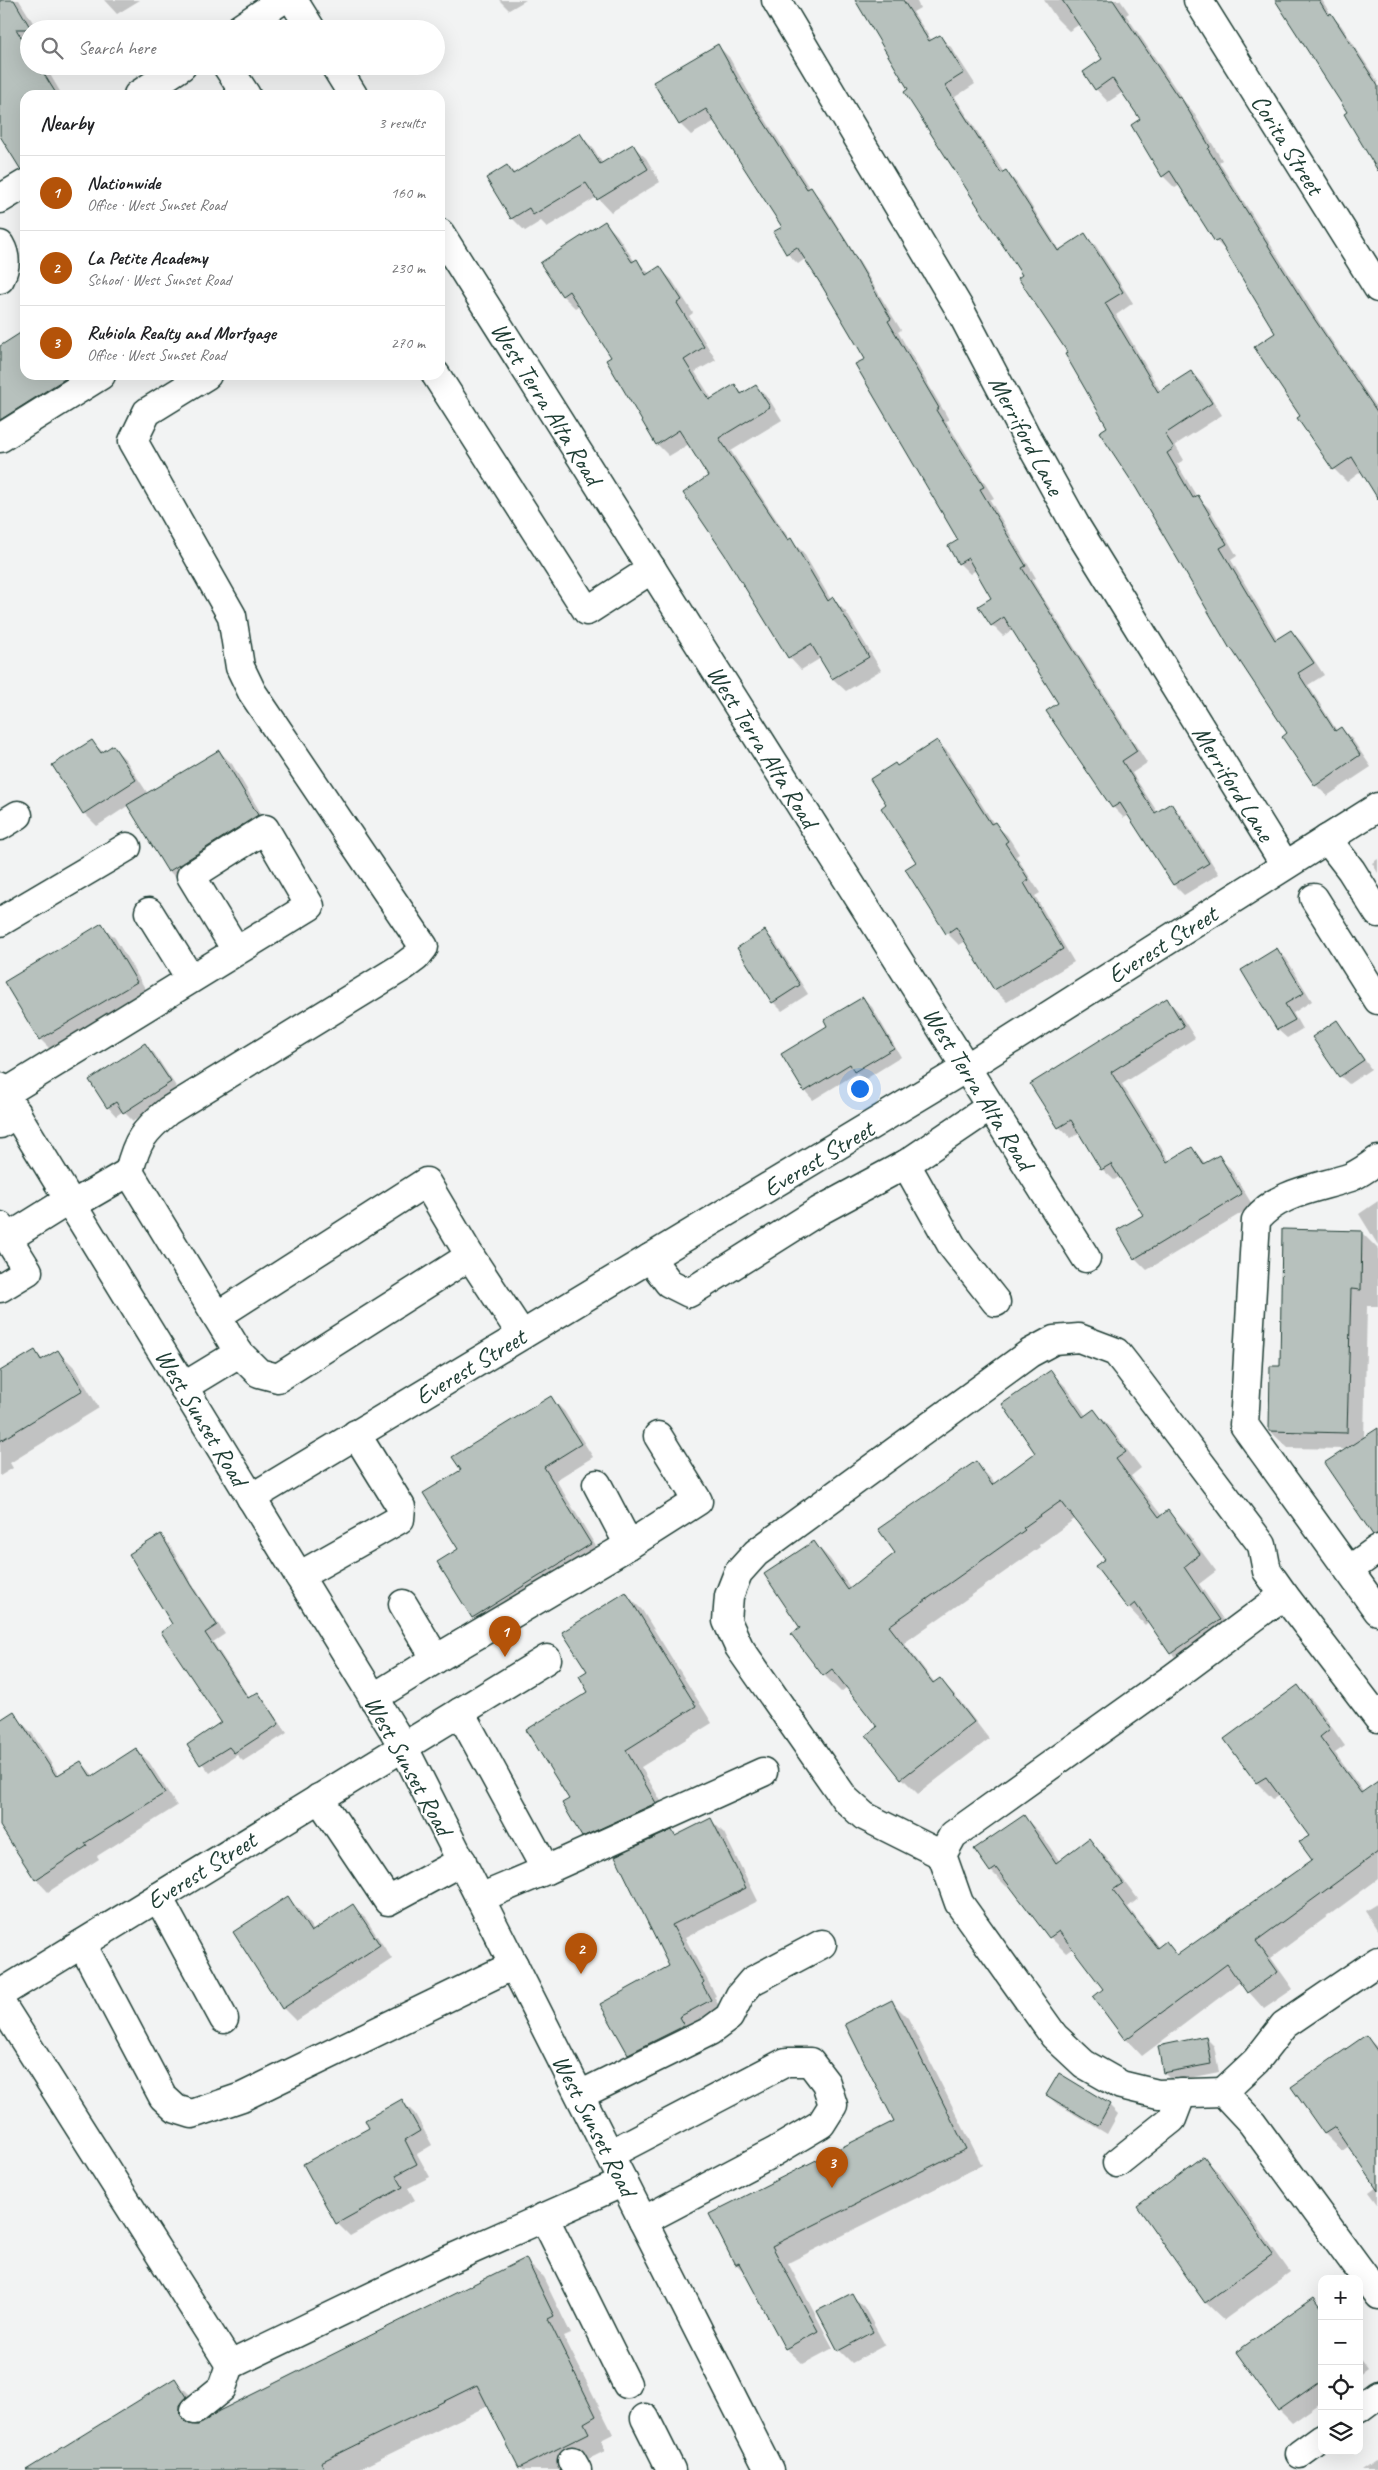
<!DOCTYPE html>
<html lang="en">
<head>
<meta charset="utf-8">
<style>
  body { margin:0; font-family:Caveat,sans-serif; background:#f2f2f2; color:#202124 }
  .controls { position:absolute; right:15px; bottom:15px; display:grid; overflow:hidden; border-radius:10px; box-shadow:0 5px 20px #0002 }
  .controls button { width:45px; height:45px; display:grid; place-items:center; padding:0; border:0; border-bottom:1px solid #e0e0e0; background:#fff; color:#202124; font:25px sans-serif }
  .you { position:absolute; left:859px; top:1088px; width:18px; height:18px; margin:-12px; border:4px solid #fff; border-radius:50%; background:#1a73e8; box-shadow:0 0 0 8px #1a73e833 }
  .badge { display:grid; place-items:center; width:32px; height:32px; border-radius:50%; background:#b45309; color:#fff; font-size:16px; font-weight:700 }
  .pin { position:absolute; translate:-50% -41px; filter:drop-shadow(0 1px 2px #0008) }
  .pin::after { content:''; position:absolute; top:26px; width:18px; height:15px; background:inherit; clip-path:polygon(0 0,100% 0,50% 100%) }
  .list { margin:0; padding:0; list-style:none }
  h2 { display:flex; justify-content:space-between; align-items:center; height:65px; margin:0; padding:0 20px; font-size:21px }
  h2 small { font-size:16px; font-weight:400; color:#757577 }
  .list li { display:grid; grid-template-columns:32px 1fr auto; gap:15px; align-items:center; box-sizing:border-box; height:75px; padding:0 20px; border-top:1px solid #e0e0e0 }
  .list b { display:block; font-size:19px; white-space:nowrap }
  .list p { margin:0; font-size:16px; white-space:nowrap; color:#757577 }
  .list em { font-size:16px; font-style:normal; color:#757577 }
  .icon { flex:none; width:28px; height:28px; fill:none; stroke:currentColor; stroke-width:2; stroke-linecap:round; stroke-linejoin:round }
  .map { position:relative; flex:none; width:1378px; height:2470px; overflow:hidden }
  .search { position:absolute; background:#fff; box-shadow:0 5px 20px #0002; left:20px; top:20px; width:425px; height:55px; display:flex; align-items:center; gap:12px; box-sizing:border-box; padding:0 18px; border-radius:28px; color:#757577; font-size:19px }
  .panel { position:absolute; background:#fff; box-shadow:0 5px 20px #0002; left:20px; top:90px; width:425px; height:290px; border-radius:15px }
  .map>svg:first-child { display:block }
  .shadow { fill:#0003 }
  .building { fill:#b7c1bd; stroke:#1f3d34 }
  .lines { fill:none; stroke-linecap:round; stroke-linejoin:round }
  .minor-casing { stroke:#1f3d34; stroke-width:31 }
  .major-casing { stroke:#1f3d34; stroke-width:31 }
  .minor { stroke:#fff; stroke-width:28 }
  .major { stroke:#fff; stroke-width:28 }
  .labels { text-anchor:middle; stroke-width:4; stroke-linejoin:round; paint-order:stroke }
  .street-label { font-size:25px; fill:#1f3d34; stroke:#fff }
</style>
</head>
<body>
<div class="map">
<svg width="1378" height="2470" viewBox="0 0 1378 2470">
  <rect width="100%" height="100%" fill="#f2f3f3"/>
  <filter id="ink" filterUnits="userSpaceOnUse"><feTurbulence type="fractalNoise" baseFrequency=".02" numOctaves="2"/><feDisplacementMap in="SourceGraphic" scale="10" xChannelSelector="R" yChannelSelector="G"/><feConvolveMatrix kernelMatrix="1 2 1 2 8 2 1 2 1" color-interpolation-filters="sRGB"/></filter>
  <g filter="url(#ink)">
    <!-- shadow -->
    <g class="shadow">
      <path d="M0,0H19L37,29H29V66H45L62,95H25V169L16,160L0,134Z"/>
      <path d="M104,0H140L117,14Z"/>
      <path d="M499,0H526L509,10Z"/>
      <path d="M855,0H916L920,8L913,12L932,41L939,36L951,47L975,84L955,97L1004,173L1006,172L1017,183L1060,251L1085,235L1096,246L1133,303L1116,315L1161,392L1191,372L1202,383L1222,415L1175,445L1184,460L1177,464L1197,497L1209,508L1237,556L1231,560L1278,640L1291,631L1302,642L1324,675L1308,685L1337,731L1341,728L1352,739L1371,767L1327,796L1316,785L1284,737L1289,733L1231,648L1069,353Z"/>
      <path d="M1044,0H1120L1129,13L1126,15L1184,101L1192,110L1222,160L1219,162L1321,325L1378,409V496L1362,471L1347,482L1334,469L1299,418L1301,416L1277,334L1229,254L1216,241L1180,185L1175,188L1163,176L1142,120L1123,92L1108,102L1096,89L1104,60L1080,24L1069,31L1057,19Z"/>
      <path d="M1276,0H1322L1331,15L1341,25L1378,82V168L1349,113Z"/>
      <path d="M718,46L729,57L753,100L810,189L821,199L901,330L898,332L949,420L946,421L994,498L990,500L1036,578L1032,580L1147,763L1132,773L1158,813L1171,805L1181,815L1219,874L1184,895L1174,885L1129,815L1124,818L1113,807L1060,704L1013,629L1003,636L992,625L993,598L976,570L970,574L959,563L960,540L866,359L805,259L798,264L787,253L783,227L715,121L691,135L680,124Z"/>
      <path d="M580,135L593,148L603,164L633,146L646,158L660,182L611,212L597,197L547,227L541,221L525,231L512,218L507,166L515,174Z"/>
      <path d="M605,223L617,235L635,262L637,261L650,274L660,268L672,280L693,313L689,316L716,360L695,372L712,399L735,385L743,394L756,386L769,399L782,420L731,451L790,540L803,552L831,600L833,599L846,612L881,670L846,691L833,679L821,658L801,670L789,657L710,476L689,444L669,456L657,444L613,357L580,305L575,308L563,296Z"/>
      <path d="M25,332V375H119L108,377L0,450V347Z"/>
      <path d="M937,741L949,753L994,824L1007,835L1019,854L1016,856L1040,893L1035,896L1074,962L1007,1002L995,990L966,941L959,945L947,933L917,862L888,805L897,767Z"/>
      <path d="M92,742L104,753L113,747L126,760L148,794L219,751L232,764L270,829L182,884L169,871L129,805L97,826L84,813Z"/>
      <path d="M1378,859V873L1372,863Z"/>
      <path d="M102,925L115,938L149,995L53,1052L40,1039Z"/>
      <path d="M765,932L774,940L808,994L782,1011L773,1002L738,949Z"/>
      <path d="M1277,950L1286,958L1312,1001L1293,1013L1302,1029L1287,1038L1278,1030L1242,970Z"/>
      <path d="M863,998L872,1007L901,1057L864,1080L857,1073L813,1100L805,1091L829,1027Z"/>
      <path d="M1167,1000L1178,1011L1195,1038L1122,1084L1170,1162L1192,1148L1206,1164L1218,1157L1230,1168L1253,1206L1147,1270L1135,1258L1119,1231L1144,1216L1121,1176L1114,1180L1102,1169L1080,1133L1071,1138L1059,1127Z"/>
      <path d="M1337,1022L1345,1031L1371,1069L1349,1084L1340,1076Z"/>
      <path d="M145,1045L154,1053L179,1091L133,1121L123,1111L116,1116L108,1107Z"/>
      <path d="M1378,1201V1245L1359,1214Z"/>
      <path d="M1361,1232L1378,1249V1306H1367L1364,1438L1378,1429V1535L1369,1526L1347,1449L1288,1448L1270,1431L1281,1367Z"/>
      <path d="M35,1351L43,1360L58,1351L75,1368L99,1408L10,1463L13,1468L0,1476V1387Z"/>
      <path d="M1051,1372L1067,1388L1086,1416L1094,1410L1110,1427L1141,1468L1131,1476L1162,1516L1168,1512L1184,1528L1216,1571L1199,1584L1235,1637L1188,1669L1171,1653L1149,1621L1145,1625L1129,1608L1107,1559L1076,1518L1039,1545L1040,1547L904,1643L935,1683L940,1679L956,1696L989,1739L918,1794L902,1778L879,1727L847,1687L841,1692L824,1675L793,1635L801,1628L814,1543L830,1559L851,1589L897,1554L976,1463L996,1484L1036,1454Z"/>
      <path d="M551,1398L564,1411L593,1457L556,1480L603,1558L486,1630L473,1617L459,1550L462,1471Z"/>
      <path d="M161,1535L169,1544L199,1596L225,1634L213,1642L250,1699L258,1693L266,1702L287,1733L243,1761L237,1755L210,1773L188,1745L223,1723L174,1625Z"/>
      <path d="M626,1594L642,1610L712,1723L641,1767L672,1820L599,1852L583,1836L590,1692L589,1672Z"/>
      <path d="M1298,1686L1314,1702L1345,1746L1335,1753L1364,1793L1378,1794V1879L1271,1958L1293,1989L1264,2009L1240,1982L1142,2056L1126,2039L1094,1997L1104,1989L1073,1948L1066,1953L1050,1937L1010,1885L1007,1887L991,1871L1024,1817L1040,1833L1060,1862L1089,1840L1105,1856L1138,1899L1128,1907L1159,1948L1166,1943L1179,1956L1314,1861L1310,1836L1280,1794L1273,1799L1257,1783L1226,1739Z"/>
      <path d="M19,1720L32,1733L59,1776L81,1762L94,1776L136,1749L149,1762L177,1806L97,1856L99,1859L48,1892L36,1879L0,1824V1732Z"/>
      <path d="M711,1820L724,1833L758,1901L685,1938L716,1996L714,1997L723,2013L642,2066L629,2053L671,1966L672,1832L676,1837Z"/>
      <path d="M287,1898L300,1910L314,1931L353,1906L366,1919L392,1959L296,2021L283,2008Z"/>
      <path d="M1378,1903V1931L1365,1911Z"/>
      <path d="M892,2002L908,2018L982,2165L788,2263L833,2348L803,2364L786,2348L747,2275L736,2264L895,2122Z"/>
      <path d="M1366,2037L1378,2048V2204L1369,2192L1377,2186L1349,2146L1342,2151L1325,2134L1293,2088Z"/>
      <path d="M1206,2038L1214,2046L1219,2072L1173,2081L1164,2072Z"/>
      <path d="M1047,2095L1109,2105L1118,2114L1107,2134L1056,2103Z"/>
      <path d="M402,2101L415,2114L432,2145L417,2154L430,2177L408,2188L415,2200L350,2236L337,2223L371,2129Z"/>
      <path d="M1204,2158L1221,2175L1290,2272L1224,2320L1206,2303L1139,2206Z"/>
      <path d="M525,2260L543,2277L571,2334L564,2337L613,2434L601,2440L605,2451L566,2470H522L489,2405L357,2470H55L175,2380L192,2397L197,2428Z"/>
      <path d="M851,2294L864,2307L885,2345L852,2363L839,2350Z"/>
      <path d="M1314,2298L1322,2307V2402L1292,2423L1279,2410Z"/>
      <path d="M1359,2358L1367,2369L1359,2375Z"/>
      <path d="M1378,2459V2470H1362Z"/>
    </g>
    <!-- building -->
    <g class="building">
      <path d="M0,0H14L31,29H16L29,50V66H39L57,95H25V168L21,170L0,136Z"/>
      <path d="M855,0H903L929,41L940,35L964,73L945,85L1001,173L1006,170L1058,251L1085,233L1123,292L1105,303L1158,392L1191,371L1212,403L1165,434L1174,448L1167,453L1193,498L1198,495L1227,544L1220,548L1275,640L1291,630L1314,663L1298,673L1335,731L1341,727L1360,755L1315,786L1282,737L1287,733L1231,648L1230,649L1136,488L1099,432L1107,427L1065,354L1068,353L1018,278L1022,275L904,92L908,89Z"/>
      <path d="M1062,0H1113L1178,97L1180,96L1210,147L1208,149L1309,311L1378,413V499L1352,457L1333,470L1297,418L1300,416L1254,347L1275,333L1219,240L1215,242L1170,171L1162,177L1131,125L1140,119L1112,78L1095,90L1083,72L1102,59Z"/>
      <path d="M1275,0H1319L1328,15L1331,13L1378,86V171L1344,114L1347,112Z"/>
      <path d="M718,44L742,88L807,189L811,187L847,243L891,319L888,321L939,408L936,410L984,487L980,489L1026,566L1022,568L1137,751L1122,761L1155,813L1171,803L1209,863L1173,885L1120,803L1112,808L1046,711L1058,703L1004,617L991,626L978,606L991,598L968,558L958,564L948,546L958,540L855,364L865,359L822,286L797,247L786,254L773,232L782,227L706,109L679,125L653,82Z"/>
      <path d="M580,133L600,164L633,144L648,169L597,200L586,183L533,215L529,208L511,219L486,178L507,165L513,174Z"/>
      <path d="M605,221L632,262L637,259L646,275L660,266L682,300L677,303L704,347L684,360L709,400L735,384L741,394L756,385L770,407L719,438L788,540L791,538L828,601L833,597L869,657L832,679L811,644L788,658L725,555L683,493L708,476L679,430L656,445L606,360L611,357L569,291L562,296L540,263Z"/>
      <path d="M25,330V375H71L0,420V346Z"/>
      <path d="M92,740L101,753L113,745L136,780L83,814L52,765Z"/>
      <path d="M937,740L991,824L995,822L1008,841L1005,843L1029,880L1024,883L1063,949L994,990L956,927L946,934L905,869L916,862L881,808L886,804L870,779L895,763L897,766Z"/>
      <path d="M219,750L258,815L168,872L127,805Z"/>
      <path d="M102,923L137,982L39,1040L4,982Z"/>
      <path d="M765,930L800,985L772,1003L737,948Z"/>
      <path d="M1277,948L1304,993L1285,1004L1295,1020L1277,1030L1241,970Z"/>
      <path d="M863,997L894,1048L854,1072L850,1064L804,1092L781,1054L827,1026L824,1020Z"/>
      <path d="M1167,998L1184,1026L1111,1072L1167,1162L1192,1147L1203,1164L1219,1155L1242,1194L1134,1259L1117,1230L1143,1215L1111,1164L1101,1170L1071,1120L1058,1128L1030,1084Z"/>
      <path d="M1337,1020L1364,1060L1339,1077L1312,1037Z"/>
      <path d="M145,1043L171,1082L123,1113L116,1102L107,1108L89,1080Z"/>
      <path d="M1282,1229L1362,1231L1361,1290L1351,1289L1347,1433L1269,1431L1270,1366H1280Z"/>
      <path d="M35,1350L41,1360L58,1350L83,1390L0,1441V1371Z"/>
      <path d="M1051,1370L1083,1417L1094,1409L1126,1452L1116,1459L1159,1517L1168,1510L1200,1554L1184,1567L1220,1620L1170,1654L1135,1603L1128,1609L1095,1566L1105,1559L1061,1501L1023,1528L1025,1530L889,1626L933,1683L940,1678L974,1722L901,1779L866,1735L877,1727L832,1669L823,1676L791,1634L800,1628L764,1574L814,1541L848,1590L895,1553L878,1529L976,1461L992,1485L1035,1453L1002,1404Z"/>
      <path d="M551,1396L581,1444L544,1467L591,1544L472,1618L437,1562L458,1549L423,1493L461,1470L452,1457Z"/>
      <path d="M1378,1428V1534L1373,1535L1324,1463Z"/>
      <path d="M161,1534L191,1586L217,1625L205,1633L248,1698L258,1692L279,1724L234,1753L229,1747L200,1765L187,1745L221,1722L161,1632L172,1624L129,1554Z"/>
      <path d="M626,1592L696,1706L626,1750L656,1803L582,1837L562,1803L569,1799L526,1730L588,1692L579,1676L587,1671L562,1632Z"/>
      <path d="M1298,1685L1330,1729L1320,1737L1361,1793L1378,1781V1852L1256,1941L1278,1972L1247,1993L1227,1964L1125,2040L1093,1997L1103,1989L1059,1931L1049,1938L996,1868L990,1872L974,1849L1024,1815L1056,1863L1089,1838L1123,1883L1113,1890L1157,1948L1166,1941L1177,1955L1312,1860L1299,1842L1309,1836L1266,1777L1256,1783L1224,1739Z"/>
      <path d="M14,1711L56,1776L81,1761L91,1777L136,1748L165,1793L85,1843L87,1846L35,1880L0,1826V1720Z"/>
      <path d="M711,1818L746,1888L672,1925L704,1982L702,1984L711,2000L679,2017L684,2026L628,2054L600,2004L669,1966L615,1856L672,1830L675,1836Z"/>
      <path d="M288,1896L311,1932L353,1904L380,1945L282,2009L233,1932Z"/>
      <path d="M892,2000L966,2149L772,2246L818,2331L785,2349L739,2263L735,2265L709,2214L894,2121L845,2024Z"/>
      <path d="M1366,2035L1378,2052V2190L1335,2127L1324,2134L1291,2087Z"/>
      <path d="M1206,2036L1211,2064L1163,2073L1158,2046Z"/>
      <path d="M1059,2073L1110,2104L1098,2126L1046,2095Z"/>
      <path d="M402,2099L420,2131L405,2140L417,2164L396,2175L403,2187L336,2224L303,2164L369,2128L365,2120Z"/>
      <path d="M1204,2156L1273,2254L1205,2303L1137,2206Z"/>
      <path d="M526,2258L554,2316L548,2319L596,2416L584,2423L589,2433L519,2468L477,2385L321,2462L325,2470H26L175,2378L187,2397L180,2405V2413L183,2419L189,2424L198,2425L219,2411Z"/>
      <path d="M852,2293L873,2332L838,2351L817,2311Z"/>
      <path d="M1314,2297L1322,2308V2380L1278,2411L1236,2352Z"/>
    </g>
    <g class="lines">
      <!-- minor casing -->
      <g class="minor-casing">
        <g id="minor">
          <path d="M293,0L311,29"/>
          <path d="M776,0L959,308L1025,434L1077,528L1285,865"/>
          <path d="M1198,0L1378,288"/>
          <path d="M239,29L282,0"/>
          <path d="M227,66L246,95"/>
          <path d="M335,66L353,95"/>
          <path d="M138,95L182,66"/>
          <path d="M0,199L25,184"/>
          <path d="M440,233L1086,1258"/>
          <path d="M0,245C7,257 6,267 0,279"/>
          <path d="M436,375L587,611L652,569"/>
          <path d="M0,438L101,375"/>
          <path d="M0,826L18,815"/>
          <path d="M1327,839L1351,870L1378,913"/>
          <path d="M1314,898L1378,1000"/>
          <path d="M149,912L190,978"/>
          <path d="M0,922L127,847"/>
          <path d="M4,1094L310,906L265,829L191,876L236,950"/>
          <path d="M0,1124L17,1113"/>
          <path d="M1378,1160C1370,1166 1360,1173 1351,1177C1320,1188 1277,1192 1256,1220L1244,1425L1378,1611"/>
          <path d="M906,1164L952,1246L996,1302"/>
          <path d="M129,1172C137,1140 143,1132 168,1111L404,966L416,957L424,947L252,692L240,667L232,616L133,441L147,412L207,375"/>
          <path d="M72,1205L129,1172L239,1353L183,1387"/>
          <path d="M0,1226L28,1271L0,1288"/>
          <path d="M8,1238L69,1200"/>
          <path d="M650,1258L669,1283L689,1293L819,1211L906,1164L990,1107"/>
          <path d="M217,1316L426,1182L470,1256"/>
          <path d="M239,1353L259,1373L278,1378L470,1256L522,1335"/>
          <path d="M597,1484L629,1545L698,1501L658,1436"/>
          <path d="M251,1498L966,1068L1378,807"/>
          <path d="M1349,1570L1378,1549"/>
          <path d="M299,1576L400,1519L401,1507L356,1434"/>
          <path d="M403,1604L436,1659L629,1545"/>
          <path d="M373,1698L436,1659"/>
          <path d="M460,1712L546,1870L480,1898"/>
          <path d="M1378,1718L1284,1595L1174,1677L953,1835L942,1855L959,1903L1054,2036L1084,2064L1121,2085L1158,2094L1223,2092L1252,2123L1378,2295"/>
          <path d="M319,1798L388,1901L462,1861"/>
          <path d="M942,1855L864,1816L845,1799L739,1647L727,1621L729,1596L738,1573L756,1553L1030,1353L1054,1340L1079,1338L1116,1352L1127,1366L1262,1545L1267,1571L1284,1595"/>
          <path d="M546,1870L763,1772"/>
          <path d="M158,1897L224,2019"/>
          <path d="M82,1944L163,2097L176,2109L192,2114L242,2097L514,1965"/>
          <path d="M0,1994L547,1659"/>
          <path d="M0,2002L230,2365L446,2261L624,2182"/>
          <path d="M1223,2092L1256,2061L1284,2025L1378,1961"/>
          <path d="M580,2095L710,2031L729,2017L740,1995L752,1981L822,1944"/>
          <path d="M610,2154L786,2062H810L826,2083L833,2105L821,2124L774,2152L643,2221"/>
          <path d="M1117,2163L1172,2119L1182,2093"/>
          <path d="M544,2217L627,2384"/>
          <path d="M1359,2409L1378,2395"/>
          <path d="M195,2410L222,2388L230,2365"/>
          <path d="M645,2418L671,2470"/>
          <path d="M1300,2454L1322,2438"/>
          <path d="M572,2461L577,2470"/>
        </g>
      </g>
      <!-- major casing -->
      <g class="major-casing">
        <path id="major" d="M0,1087L403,1746L769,2470"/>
      </g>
      <!-- minor -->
      <use href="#minor" class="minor"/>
      <!-- major -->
      <use href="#major" class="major"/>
    </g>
  </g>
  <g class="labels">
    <!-- street labels -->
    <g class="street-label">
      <text transform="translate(1288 144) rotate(58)" y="9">Corita Street</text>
      <text transform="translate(547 403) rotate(58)" y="9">West Terra Alta Road</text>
      <text transform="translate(1027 435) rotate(62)" y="9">Merriford Lane</text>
      <text transform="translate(763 746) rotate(58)" y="9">West Terra Alta Road</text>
      <text transform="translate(1234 783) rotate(58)" y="9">Merriford Lane</text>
      <text transform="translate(1162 944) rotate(-32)" y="9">Everest Street</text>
      <text transform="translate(979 1088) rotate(58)" y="9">West Terra Alta Road</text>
      <text transform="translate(818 1158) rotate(-31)" y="9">Everest Street</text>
      <text transform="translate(470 1366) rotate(-31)" y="9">Everest Street</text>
      <text transform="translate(202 1417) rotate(59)" y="9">West Sunset Road</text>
      <text transform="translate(409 1765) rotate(61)" y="9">West Sunset Road</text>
      <text transform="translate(201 1870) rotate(-32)" y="9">Everest Street</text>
      <text transform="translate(595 2125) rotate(63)" y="9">West Sunset Road</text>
    </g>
  </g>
</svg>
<div class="controls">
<button>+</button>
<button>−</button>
<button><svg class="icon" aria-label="locate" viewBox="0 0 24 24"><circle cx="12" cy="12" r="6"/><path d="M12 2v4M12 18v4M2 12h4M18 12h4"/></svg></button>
<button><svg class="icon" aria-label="layers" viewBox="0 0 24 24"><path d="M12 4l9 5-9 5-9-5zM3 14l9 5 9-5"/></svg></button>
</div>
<div class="you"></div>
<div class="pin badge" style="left:505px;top:1657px">1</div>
<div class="pin badge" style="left:581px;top:1974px">2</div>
<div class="pin badge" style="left:832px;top:2188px">3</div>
<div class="search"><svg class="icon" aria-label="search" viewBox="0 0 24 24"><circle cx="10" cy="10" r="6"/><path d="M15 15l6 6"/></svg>Search here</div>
<section class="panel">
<h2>Nearby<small>3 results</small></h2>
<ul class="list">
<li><span class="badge">1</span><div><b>Nationwide</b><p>Office · West Sunset Road</p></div><em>160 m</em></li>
<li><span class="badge">2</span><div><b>La Petite Academy</b><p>School · West Sunset Road</p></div><em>230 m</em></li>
<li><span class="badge">3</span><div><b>Rubiola Realty and Mortgage</b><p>Office · West Sunset Road</p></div><em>270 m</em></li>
</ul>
</section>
</div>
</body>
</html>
